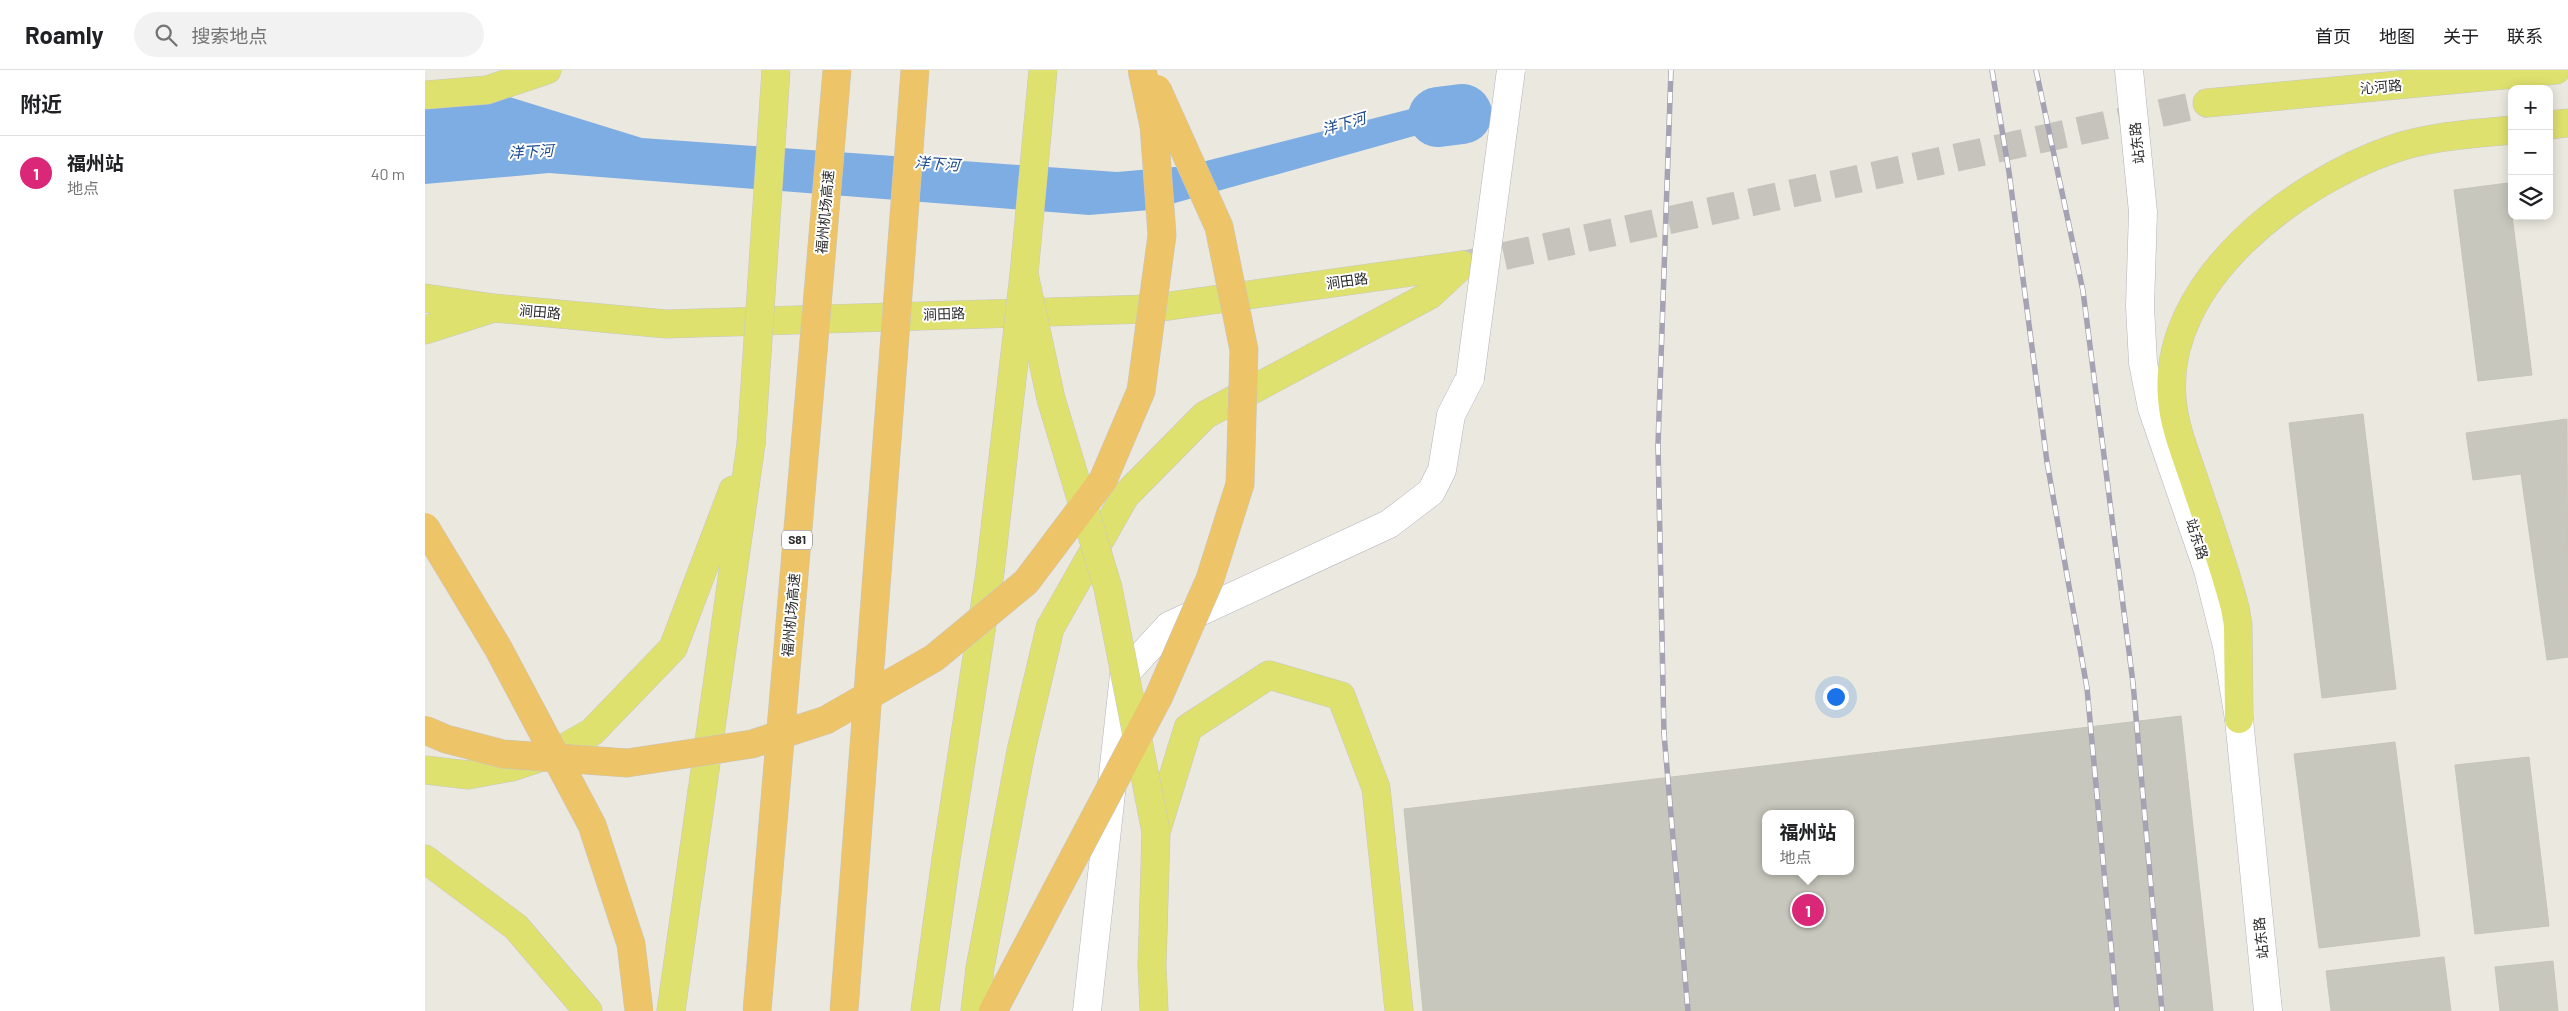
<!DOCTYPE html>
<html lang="zh">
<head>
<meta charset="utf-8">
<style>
  body { margin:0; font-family:Barlow,"Noto Sans SC",sans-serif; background:#f2f2f2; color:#202124 }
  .controls { position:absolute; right:15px; top:15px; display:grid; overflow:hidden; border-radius:10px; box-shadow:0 2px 12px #0003 }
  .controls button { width:45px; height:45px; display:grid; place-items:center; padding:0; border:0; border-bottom:1px solid #e0e0e0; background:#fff; color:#202124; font:25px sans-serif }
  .you { position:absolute; left:1410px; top:626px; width:18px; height:18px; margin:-12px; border:4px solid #fff; border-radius:50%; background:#1a73e8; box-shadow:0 0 0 8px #1a73e833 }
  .badge { display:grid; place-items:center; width:32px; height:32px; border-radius:50%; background:#db2777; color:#fff; font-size:16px; font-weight:700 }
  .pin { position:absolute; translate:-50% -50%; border:2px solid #fff; box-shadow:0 1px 5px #0006 }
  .popup { position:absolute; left:1337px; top:740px; width:92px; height:65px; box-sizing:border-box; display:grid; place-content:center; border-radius:10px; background:#fff; filter:drop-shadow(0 1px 4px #0005); font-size:16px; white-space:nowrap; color:#757577 }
  .popup b { font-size:19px; color:#202124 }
  .popup::after { content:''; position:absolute; left:50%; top:100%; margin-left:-10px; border:10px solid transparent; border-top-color:#fff }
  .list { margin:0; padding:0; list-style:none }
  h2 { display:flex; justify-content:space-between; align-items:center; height:65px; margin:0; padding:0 20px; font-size:21px }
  h2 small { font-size:16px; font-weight:400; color:#757577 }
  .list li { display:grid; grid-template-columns:32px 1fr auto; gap:15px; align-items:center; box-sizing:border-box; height:75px; padding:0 20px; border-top:1px solid #e0e0e0 }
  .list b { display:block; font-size:19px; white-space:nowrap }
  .list p { margin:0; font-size:16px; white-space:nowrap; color:#757577 }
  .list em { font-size:16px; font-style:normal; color:#757577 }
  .icon { flex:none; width:28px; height:28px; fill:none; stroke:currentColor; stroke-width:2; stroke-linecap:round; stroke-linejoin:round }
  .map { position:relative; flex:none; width:2143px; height:941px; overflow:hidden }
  header { display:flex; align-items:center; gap:30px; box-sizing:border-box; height:70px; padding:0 25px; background:#fff; border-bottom:1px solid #e0e0e0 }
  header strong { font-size:24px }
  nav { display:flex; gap:28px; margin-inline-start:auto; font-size:18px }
  .search { width:350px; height:45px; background:#f2f2f2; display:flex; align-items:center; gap:12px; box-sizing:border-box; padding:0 18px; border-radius:28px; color:#757577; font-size:19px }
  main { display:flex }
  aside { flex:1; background:#fff }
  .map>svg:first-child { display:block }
  .water { fill:#7dade2 }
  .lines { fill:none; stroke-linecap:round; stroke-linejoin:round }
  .river { stroke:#7dade2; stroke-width:60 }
  .building { fill:#c7c7bd; stroke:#c6c5b9; fill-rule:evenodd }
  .major-tunnel { stroke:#c5c3bb; stroke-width:28; stroke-dasharray:28 14; stroke-linecap:butt }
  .minor-casing { stroke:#b3b2bd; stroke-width:29 }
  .major-casing { stroke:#c8c8c8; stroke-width:29 }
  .highway-casing { stroke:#c8c8c8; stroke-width:29 }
  .minor { stroke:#fff; stroke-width:28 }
  .major { stroke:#dfe16e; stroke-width:28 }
  .highway { stroke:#edc468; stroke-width:28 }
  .rail-casing { stroke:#a4a2b3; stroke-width:5.5 }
  .rail { stroke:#fff; stroke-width:4; stroke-dasharray:11; stroke-linecap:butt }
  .minor-bridge-casing { stroke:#b3b2bd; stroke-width:29; stroke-linecap:butt }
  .major-bridge-casing { stroke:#c8c8c8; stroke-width:29; stroke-linecap:butt }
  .highway-bridge-casing { stroke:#c8c8c8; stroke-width:29; stroke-linecap:butt }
  .minor-bridge { stroke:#fff; stroke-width:28 }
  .major-bridge { stroke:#dfe16e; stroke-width:28 }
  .highway-bridge { stroke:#edc468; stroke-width:28 }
  .labels { text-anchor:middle; stroke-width:4; stroke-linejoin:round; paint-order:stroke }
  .shield { fill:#fff; stroke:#6b6b6b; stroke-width:1 }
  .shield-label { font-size:12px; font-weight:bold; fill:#2b2b2b }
  .street-label { font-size:14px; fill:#2b2b2b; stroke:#fff }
  .water-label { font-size:15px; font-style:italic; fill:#1c498e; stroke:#fff }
</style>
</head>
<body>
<header>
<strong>Roamly</strong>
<div class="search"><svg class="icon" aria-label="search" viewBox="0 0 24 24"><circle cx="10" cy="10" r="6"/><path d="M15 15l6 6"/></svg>搜索地点</div>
<nav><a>首页</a><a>地图</a><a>关于</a><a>联系</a></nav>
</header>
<main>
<aside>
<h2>附近<small></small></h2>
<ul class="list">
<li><span class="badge">1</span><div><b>福州站</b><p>地点</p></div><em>40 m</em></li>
</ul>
</aside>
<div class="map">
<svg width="2143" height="941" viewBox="0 0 2143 941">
  <rect width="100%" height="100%" fill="#ebe9df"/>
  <!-- water -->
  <path class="water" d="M62,20L217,68L692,102L761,96L1001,35L1013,47L1011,56L1007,61L725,140L664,145L124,103L0,114V34Z"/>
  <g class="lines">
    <!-- river -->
    <path class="river" d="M1013,47L1037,44"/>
  </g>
  <!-- building -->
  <g class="building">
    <path d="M2083,113L2107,305L2053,311L2029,120Z"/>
    <path d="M1938,344L1971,619L1897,628L1864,353Z"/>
    <path d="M2142,349L2143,587L2122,590L2096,404L2048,410L2041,363Z"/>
    <path d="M1756,646L1788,941H998L979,739ZM1340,744H1426V801H1340Z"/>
    <path d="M1970,672L1995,866L1894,878L1869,684Z"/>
    <path d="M2104,687L2124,856L2050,864L2030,695Z"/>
    <path d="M2019,887L2026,941H1906L1901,901Z"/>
    <path d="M2128,891L2133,941H2075L2070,897Z"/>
  </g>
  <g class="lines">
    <!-- major-tunnel -->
    <path class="major-tunnel" d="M1038,195L1782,33"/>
    <!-- minor casing -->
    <g class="minor-casing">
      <g id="minor">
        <path d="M1704,0L1718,142L1715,236L1718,293L1727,338L1783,500L1802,576L1814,649L1843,941"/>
        <path d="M662,941L699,605L744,556L964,454L1006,422L1017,400L1026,345L1045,308"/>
      </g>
    </g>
    <!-- major casing -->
    <g class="major-casing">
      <g id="major">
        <path d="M0,25L62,20L122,0"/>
        <path d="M1782,33L2131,0"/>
        <path d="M2124,55L2143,53"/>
        <path d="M0,228L69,238L241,254L723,239L1037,195"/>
        <path d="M0,260L63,240"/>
        <path d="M1814,649L1813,555L1810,538C1799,495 1784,454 1770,412C1761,385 1749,357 1747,328C1737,212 1869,113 1968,79C2006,66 2047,64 2087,60"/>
        <path d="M0,700L43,705L87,697L132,682L167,662L248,578L308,420"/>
        <path d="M0,789L91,857L163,941"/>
        <path d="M246,941L326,374"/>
        <path d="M500,941L521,789L565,502"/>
        <path d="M550,941L555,898L596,681L625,558L700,426L780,345L1005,225L1037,195"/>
        <path d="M729,941L727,896L731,762L763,658L844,605L916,626L951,718L974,941"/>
      </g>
    </g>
    <!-- highway casing -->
    <g class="highway-casing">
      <path id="highway" d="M568,941L630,823"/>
    </g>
    <!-- minor -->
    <use href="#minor" class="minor"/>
    <!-- major -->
    <use href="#major" class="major"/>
    <!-- highway -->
    <use href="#highway" class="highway"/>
    <!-- rail casing -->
    <g class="rail-casing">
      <g id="rail">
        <path d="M1246,0L1233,375L1239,664L1263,941"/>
        <path d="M1567,0L1584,102L1622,392L1662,618L1692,941"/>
        <path d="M1611,0L1658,221L1708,613L1737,941"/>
      </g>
    </g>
    <!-- rail -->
    <use href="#rail" class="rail"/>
    <!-- minor-bridge casing -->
    <g class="minor-bridge-casing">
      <path id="minor-bridge" d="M1045,308L1086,0"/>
    </g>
    <!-- major-bridge casing -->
    <g class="major-bridge-casing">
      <g id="major-bridge">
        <path d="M599,204L626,329L683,518L731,762"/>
        <path d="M326,374L351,0"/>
        <path d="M565,502L599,204L618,0"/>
      </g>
    </g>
    <!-- highway-bridge casing -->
    <g class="highway-bridge-casing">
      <g id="highway-bridge">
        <path d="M0,457L73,578L167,755L206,874L214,941"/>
        <path d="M0,660L21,669L78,684L202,693L327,674L401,650L509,588L601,512L678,410L716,321L737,165L729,56L717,0"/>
        <path d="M630,823L734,626L785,509L815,414L819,280L794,157L732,19"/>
        <path d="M332,941L412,0"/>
        <path d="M419,941L490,0"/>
      </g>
    </g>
    <!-- minor-bridge -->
    <use href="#minor-bridge" class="minor-bridge"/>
    <!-- major-bridge -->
    <use href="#major-bridge" class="major-bridge"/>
    <!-- highway-bridge -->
    <use href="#highway-bridge" class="highway-bridge"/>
  </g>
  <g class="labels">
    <!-- shield labels -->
    <rect class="shield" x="357" y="460.5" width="30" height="19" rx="4"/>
    <g class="shield-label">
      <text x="372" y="474">S81</text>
    </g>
    <!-- street labels -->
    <g class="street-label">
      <text transform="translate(1956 17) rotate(-5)" y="5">沁河路</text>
      <text transform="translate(1712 73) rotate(-96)" y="5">站东路</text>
      <text transform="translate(400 142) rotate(-85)" y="5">福州机场高速</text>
      <text transform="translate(922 211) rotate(-8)" y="5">涧田路</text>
      <text transform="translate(115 242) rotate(5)" y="5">涧田路</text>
      <text transform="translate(519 244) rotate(-2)" y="5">涧田路</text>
      <text transform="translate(1772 469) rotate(72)" y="5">站东路</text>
      <text transform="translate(366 545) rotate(-85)" y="5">福州机场高速</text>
      <text transform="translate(1836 868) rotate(-96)" y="5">站东路</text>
    </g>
    <!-- water labels -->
    <g class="water-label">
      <text transform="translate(919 54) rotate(-16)" y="5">洋下河</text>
      <text transform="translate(106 82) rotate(-3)" y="5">洋下河</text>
      <text transform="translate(512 94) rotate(4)" y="5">洋下河</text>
    </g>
  </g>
</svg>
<div class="controls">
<button>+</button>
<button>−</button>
<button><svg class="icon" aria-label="layers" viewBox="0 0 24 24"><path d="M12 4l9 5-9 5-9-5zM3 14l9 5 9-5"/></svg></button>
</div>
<div class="you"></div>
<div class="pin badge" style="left:1383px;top:840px">1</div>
<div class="popup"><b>福州站</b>地点</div>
</div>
</main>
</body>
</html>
